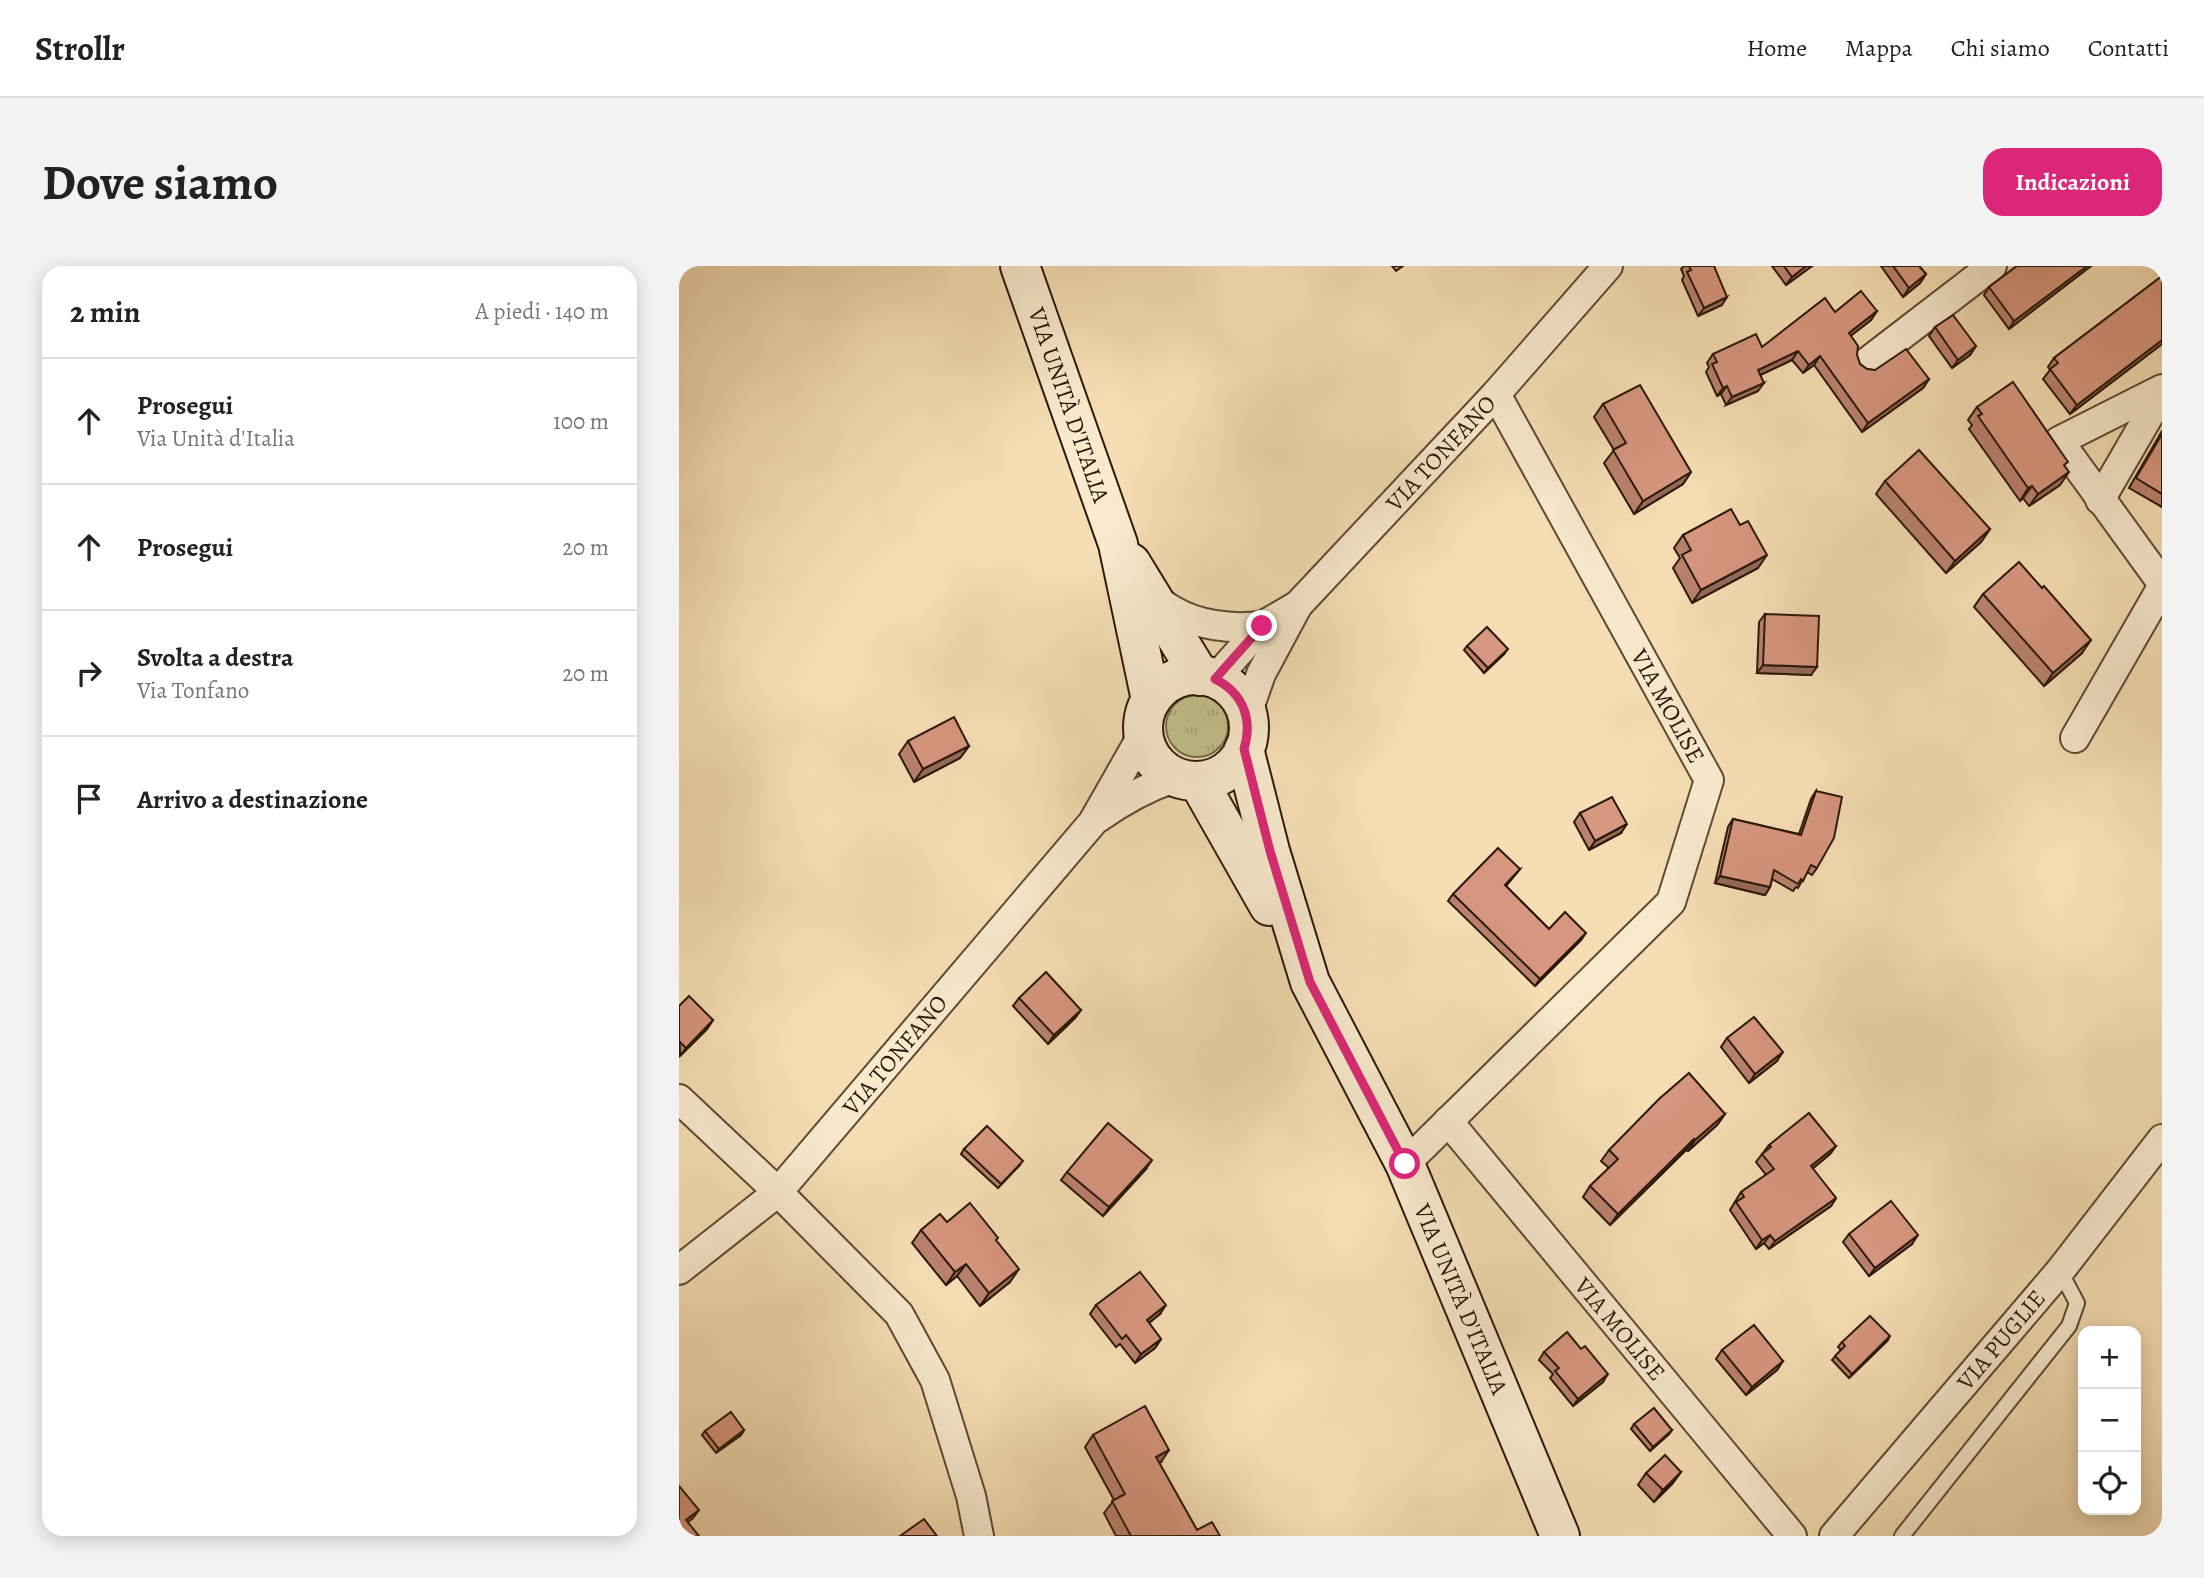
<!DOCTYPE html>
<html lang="it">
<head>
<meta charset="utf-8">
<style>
  body { margin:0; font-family:Alegreya,serif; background:#f2f2f2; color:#222 }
  .controls { position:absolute; right:21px; bottom:21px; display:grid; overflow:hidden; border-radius:14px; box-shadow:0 4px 18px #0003 }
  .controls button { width:63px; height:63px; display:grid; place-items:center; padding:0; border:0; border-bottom:2px solid #e0e0e0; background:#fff; color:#222; font:35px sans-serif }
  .stop { position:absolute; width:21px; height:21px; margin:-16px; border:5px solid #db2777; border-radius:50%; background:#fff }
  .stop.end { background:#db2777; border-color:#fff; box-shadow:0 2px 7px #0008 }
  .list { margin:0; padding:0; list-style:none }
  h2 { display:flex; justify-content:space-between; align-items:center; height:91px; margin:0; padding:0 28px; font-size:30px }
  h2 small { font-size:23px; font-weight:400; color:#767676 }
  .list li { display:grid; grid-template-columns:46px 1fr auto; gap:21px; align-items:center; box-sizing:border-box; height:126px; padding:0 28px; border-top:2px solid #e0e0e0 }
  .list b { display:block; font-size:26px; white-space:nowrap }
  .list p { margin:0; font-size:23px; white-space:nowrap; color:#767676 }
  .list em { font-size:23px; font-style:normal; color:#767676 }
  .icon { flex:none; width:38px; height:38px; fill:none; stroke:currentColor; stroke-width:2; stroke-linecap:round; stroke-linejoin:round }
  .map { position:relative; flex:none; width:1483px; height:1270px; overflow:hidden; border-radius:21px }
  header { display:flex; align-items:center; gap:42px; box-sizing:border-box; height:98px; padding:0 35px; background:#fff; border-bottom:2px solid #e0e0e0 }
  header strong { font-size:33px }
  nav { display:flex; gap:38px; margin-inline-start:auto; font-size:24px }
  .intro { display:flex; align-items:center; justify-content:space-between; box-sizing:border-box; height:168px; padding:0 42px }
  h1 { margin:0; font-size:49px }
  .button { padding:18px 32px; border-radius:21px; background:#db2777; color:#fff; font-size:24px; font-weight:700 }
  main { display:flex; gap:42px; padding:0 42px }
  aside { flex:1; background:#fff; border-radius:21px; box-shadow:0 4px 18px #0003 }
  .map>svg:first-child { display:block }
  .grass { fill:url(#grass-tufts); stroke:#766c4a; stroke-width:2 }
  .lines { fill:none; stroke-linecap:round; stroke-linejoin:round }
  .lane-casing { stroke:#5e4a34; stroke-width:18 }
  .street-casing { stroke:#5e4a34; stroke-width:32 }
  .secondary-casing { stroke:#2b180a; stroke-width:42 }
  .lane { stroke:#f9eace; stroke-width:14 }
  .street { stroke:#f9eace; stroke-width:28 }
  .secondary { stroke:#f9eace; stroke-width:38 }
  .wall { fill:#b9816d; stroke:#2b180a; stroke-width:2 }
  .shaded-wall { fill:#966959; stroke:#2b180a; stroke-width:2 }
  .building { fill:#d7967f; stroke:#2b180a; stroke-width:2 }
  .route { stroke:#db2777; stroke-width:9 }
  .labels { text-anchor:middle; stroke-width:6; stroke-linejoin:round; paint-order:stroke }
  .street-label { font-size:24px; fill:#2b180a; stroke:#f9eace }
</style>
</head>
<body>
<header>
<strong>Strollr</strong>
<nav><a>Home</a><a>Mappa</a><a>Chi siamo</a><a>Contatti</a></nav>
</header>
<div class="intro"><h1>Dove siamo</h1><a class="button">Indicazioni</a></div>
<main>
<aside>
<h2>2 min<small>A piedi · 140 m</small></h2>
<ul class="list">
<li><svg class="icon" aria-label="ahead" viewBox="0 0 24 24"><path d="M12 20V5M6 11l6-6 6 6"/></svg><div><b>Prosegui</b><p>Via Unità d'Italia</p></div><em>100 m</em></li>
<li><svg class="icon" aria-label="ahead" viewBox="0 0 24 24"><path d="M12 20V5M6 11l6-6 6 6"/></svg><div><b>Prosegui</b></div><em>20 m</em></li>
<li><svg class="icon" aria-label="right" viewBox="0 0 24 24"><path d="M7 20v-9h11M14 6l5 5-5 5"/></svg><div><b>Svolta a destra</b><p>Via Tonfano</p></div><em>20 m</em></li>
<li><svg class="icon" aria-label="arrive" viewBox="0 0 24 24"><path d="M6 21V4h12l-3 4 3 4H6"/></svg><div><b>Arrivo a destinazione</b></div></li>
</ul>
</aside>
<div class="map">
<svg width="1483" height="1270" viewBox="0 0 1483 1270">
  <defs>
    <pattern id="grass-tufts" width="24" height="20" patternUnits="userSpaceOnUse" patternTransform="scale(1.75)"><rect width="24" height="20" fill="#c2c089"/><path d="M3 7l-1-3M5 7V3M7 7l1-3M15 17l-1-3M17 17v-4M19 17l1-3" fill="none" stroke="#a7a475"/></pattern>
  </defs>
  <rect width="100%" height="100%" fill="#f6deb4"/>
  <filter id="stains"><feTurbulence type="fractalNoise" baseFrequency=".00286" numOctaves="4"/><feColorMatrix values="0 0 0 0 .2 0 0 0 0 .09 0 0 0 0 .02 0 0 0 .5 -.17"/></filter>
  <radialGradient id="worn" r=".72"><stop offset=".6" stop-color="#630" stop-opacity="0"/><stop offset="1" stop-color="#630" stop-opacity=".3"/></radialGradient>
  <!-- grass -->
  <circle class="grass" cx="518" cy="460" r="31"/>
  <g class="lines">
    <!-- lane casing -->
    <g class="lane-casing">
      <path id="lane" d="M1223,1270L1390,1060L1398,1037L1381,1005"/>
    </g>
    <!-- street casing -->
    <g class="street-casing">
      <g id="street">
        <path d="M1188,96L1313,0"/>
        <path d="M1483,123L1380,175L1483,317"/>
        <path d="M1421,234L1483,127"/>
        <path d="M475,331C505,358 544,364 583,360"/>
        <path d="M536,413L583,360L619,339L817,128L929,0"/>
        <path d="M568,448L582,408L619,339"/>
        <path d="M1396,472L1483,321"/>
        <path d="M419,552C444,534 468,521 498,511"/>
        <path d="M0,833L99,926L220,1048L256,1114L292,1230L300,1270"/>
        <path d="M769,855L1113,1270"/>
        <path d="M726,898L992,636L1030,514L817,128"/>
        <path d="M0,1004L99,926L414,556L464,468"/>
        <path d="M1155,1270L1381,1005L1483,873"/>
      </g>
    </g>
    <!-- secondary casing -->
    <g class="secondary-casing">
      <g id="secondary">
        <path d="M341,0L439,278L472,434"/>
        <path d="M452,297L521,410"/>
        <circle cx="517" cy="462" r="53"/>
        <path d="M565,483L591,585L631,716L726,898L881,1270"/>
        <path d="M519,515L590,640"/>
      </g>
    </g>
    <!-- lane -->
    <use href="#lane" class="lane"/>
    <!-- street -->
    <use href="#street" class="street"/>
    <!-- secondary -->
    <use href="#secondary" class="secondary"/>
  </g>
  <!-- wall -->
  <g class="wall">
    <path d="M713,0H724L717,5Z"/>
    <path d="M1005,0H1035L1043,39L1019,50L1003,14L1005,10L1002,3Z"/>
    <path d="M1093,0H1133L1107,19Z"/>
    <path d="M1202,0H1240L1247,8L1241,17L1224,31Z"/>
    <path d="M1338,0H1412L1330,63L1305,29L1310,21Z"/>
    <path d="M1483,10V78L1391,148L1364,113L1371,104L1369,101L1375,92Z"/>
    <path d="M1198,45L1192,54L1171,70L1181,98L1188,103L1250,113L1244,122L1183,166L1135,99L1124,107L1113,94L1081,109L1079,125L1047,139L1042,128L1038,130L1027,106L1030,101L1028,97L1034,88L1083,81L1156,46Z"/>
    <path d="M1256,61L1297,80L1291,89L1273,102L1250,70Z"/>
    <path d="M924,138L1012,206L1004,218L955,248L925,197L935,184L915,151Z"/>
    <path d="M1298,141L1386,201L1381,219L1350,240L1344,232L1341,235L1290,163L1293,159L1289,154Z"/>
    <path d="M1483,165V241L1450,222Z"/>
    <path d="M1206,215L1311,263L1302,276L1267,307L1197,228Z"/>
    <path d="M1061,259L1079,302L1013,337L994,302L1001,292L995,282L1004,269Z"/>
    <path d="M1363,322L1403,387L1365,420L1295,341L1304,328Z"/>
    <path d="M1086,348L1132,409L1078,407L1080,356Z"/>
    <path d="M788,380L825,388L805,407L785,384Z"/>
    <path d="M229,475L290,480L281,492L235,516L220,488Z"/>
    <path d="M1137,525L1138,602L1133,609L1128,606L1119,622L1117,621L1114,625L1093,613L1091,621L1086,629L1036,617L1049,561L1054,553L1120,568L1132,533Z"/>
    <path d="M901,547L942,567L910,584L895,556Z"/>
    <path d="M841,603L827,620L870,663L902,674L856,720L769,635L774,628Z"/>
    <path d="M340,732L402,744L396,752L369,778L334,740Z"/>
    <path d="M0,740L34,754L28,763L1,790Z"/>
    <path d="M1048,772L1098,795L1070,817L1042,781Z"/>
    <path d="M1046,848L1038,859L1009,885L1007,884L931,959L904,931L911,920L930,902L922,895L930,884Z"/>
    <path d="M1090,879L1157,880L1151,888L1133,903L1157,932L1152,940L1090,983L1085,977L1077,983L1051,944L1062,926L1087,909L1077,896Z"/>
    <path d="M285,883L341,899L319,922L282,888Z"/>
    <path d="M467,903L424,950L382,914L388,906Z"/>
    <path d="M242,964L317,975L331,1016L301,1040L278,1010L267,1019L233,977Z"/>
    <path d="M1170,968L1233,978L1190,1010L1164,976Z"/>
    <path d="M417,1039L481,1048L470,1057L482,1073L476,1082L456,1097L441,1078L437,1081L411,1048Z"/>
    <path d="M1208,1075L1170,1112L1153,1094L1162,1084L1159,1081L1163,1076Z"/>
    <path d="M1043,1084L1104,1095L1098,1104L1067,1129L1037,1093Z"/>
    <path d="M865,1086L924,1116L894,1140L871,1112L874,1108L860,1094Z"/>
    <path d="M955,1158L993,1164L990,1168L971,1185L952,1163Z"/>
    <path d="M65,1164L62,1169L37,1187L23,1169L26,1165Z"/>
    <path d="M414,1169L482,1196L480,1197L518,1264L541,1270H437L425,1247L435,1234L406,1181Z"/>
    <path d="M1002,1206L993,1218L975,1236L959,1219L967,1207Z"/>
  </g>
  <!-- shaded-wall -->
  <g class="shaded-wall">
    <path d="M1127,0H1133L1107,19L1113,11Z"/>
    <path d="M1408,0H1412L1330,63L1335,55Z"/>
    <path d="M1247,8L1241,17L1224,31L1230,22Z"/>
    <path d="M1048,31L1043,39L1019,50L1025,42Z"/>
    <path d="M1198,45L1192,54L1164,76L1170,67Z"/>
    <path d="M1483,74V78L1391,148L1398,139Z"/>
    <path d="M1297,80L1291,89L1273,102L1279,94Z"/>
    <path d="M1119,85L1113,94L1073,113L1079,104Z"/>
    <path d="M1141,90L1135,99L1124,107L1130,99Z"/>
    <path d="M1250,113L1244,122L1183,166L1189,157Z"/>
    <path d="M1085,117L1079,125L1047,139L1053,131Z"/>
    <path d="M1048,120L1042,128L1038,130L1044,122Z"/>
    <path d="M1012,206L1004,218L955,248L964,235Z"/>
    <path d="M1390,206L1381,219L1350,240L1359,228Z"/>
    <path d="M1353,220L1344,232L1341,235L1349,222Z"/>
    <path d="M1311,263L1302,276L1267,307L1276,295Z"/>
    <path d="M1088,289L1079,302L1013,337L1022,324Z"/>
    <path d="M1412,374L1403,387L1365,420L1374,407Z"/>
    <path d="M829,383L825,388L805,407L809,402Z"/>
    <path d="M1084,399L1138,401L1132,409L1078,407Z"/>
    <path d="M290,480L281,492L235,516L244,503Z"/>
    <path d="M948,558L942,567L910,584L916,575Z"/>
    <path d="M1041,610L1091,621L1086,629L1036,617Z"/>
    <path d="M907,667L902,674L856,720L861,713Z"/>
    <path d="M402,744L396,752L369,778L375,769Z"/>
    <path d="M34,754L28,763L1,790L7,782Z"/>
    <path d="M1104,786L1098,795L1070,817L1076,808Z"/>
    <path d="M1046,848L1038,859L1009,885L1016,874Z"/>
    <path d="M1015,873L1007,884L931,959L939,948Z"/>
    <path d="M1157,880L1151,888L1126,909L1132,900Z"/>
    <path d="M473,894L467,903L424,950L430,941Z"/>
    <path d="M1157,932L1152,940L1090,983L1096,975Z"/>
    <path d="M1091,969L1085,977L1077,983L1083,974Z"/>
    <path d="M1239,969L1233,978L1190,1010L1196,1002Z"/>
    <path d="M287,998L278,1010L267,1019L276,1006Z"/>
    <path d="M340,1003L331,1016L301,1040L310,1027Z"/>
    <path d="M487,1039L481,1048L462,1063L468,1054Z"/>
    <path d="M1211,1070L1208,1075L1170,1112L1173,1108Z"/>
    <path d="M482,1073L476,1082L456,1097L462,1088Z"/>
    <path d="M1104,1095L1098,1104L1067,1129L1073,1121Z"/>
    <path d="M929,1108L924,1116L894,1140L899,1133Z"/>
    <path d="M65,1164L62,1169L37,1187L40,1183Z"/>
    <path d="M993,1164L990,1168L971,1185L974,1181Z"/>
    <path d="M490,1184L482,1196L469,1203L477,1191Z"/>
    <path d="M1002,1206L993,1218L975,1236L984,1224Z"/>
    <path d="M20,1244L14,1252L2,1262L7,1254Z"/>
  </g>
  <!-- building -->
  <g class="building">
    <path d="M1010,0H1035L1048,31L1025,42L1008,6L1012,4Z"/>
    <path d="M1105,0H1127L1113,11Z"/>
    <path d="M1214,0H1240L1247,8L1230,22Z"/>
    <path d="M1338,0H1408L1335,55L1310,21Z"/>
    <path d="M1483,10V74L1398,139L1371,103L1379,97L1375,92Z"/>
    <path d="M1182,25L1198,45L1170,67L1179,80L1178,89L1181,98L1188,103L1196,104L1227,83L1250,113L1189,157L1141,90L1130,99L1119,85L1079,104L1085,117L1053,131L1048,120L1044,122L1033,98L1038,96L1034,88L1077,68L1083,81L1146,32L1156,46Z"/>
    <path d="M1274,49L1297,80L1279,94L1256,61Z"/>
    <path d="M1334,116L1389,196L1385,199L1390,206L1359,228L1353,220L1349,222L1299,150L1303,148L1298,141Z"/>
    <path d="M961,119L1012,206L964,235L934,184L947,177L924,138Z"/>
    <path d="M1483,168V228L1457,212Z"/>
    <path d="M1240,184L1311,263L1276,295L1206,215Z"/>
    <path d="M1052,243L1061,259L1069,255L1088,289L1022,324L1003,289L1012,284L1004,269Z"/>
    <path d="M1340,296L1363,322L1365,320L1412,374L1374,407L1304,328Z"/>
    <path d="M1086,348L1140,350L1138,401L1084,399Z"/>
    <path d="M808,361L829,383L809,402L788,380Z"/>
    <path d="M275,451L290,480L244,503L229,475Z"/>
    <path d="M1137,525L1163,531L1155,572L1138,602L1132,599L1124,615L1122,613L1119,618L1095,604L1091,621L1041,610L1054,553L1122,569Z"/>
    <path d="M933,531L948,558L916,575L901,547Z"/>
    <path d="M819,582L841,603L826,619L870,663L886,646L907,667L861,713L774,628Z"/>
    <path d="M367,706L402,744L375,769L340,732Z"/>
    <path d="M10,730L34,754L7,782L0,775V740Z"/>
    <path d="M1075,751L1104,786L1076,808L1048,772Z"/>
    <path d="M1010,807L1046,848L1016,874L1015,873L939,948L911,920L939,893L930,884L980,833Z"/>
    <path d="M1130,847L1157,880L1132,900L1157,932L1096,975L1091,969L1083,974L1057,936L1065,931L1062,926L1095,903L1083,888L1092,881L1090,879Z"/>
    <path d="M429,857L473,894L430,941L388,906Z"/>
    <path d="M308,860L344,895L322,918L285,883Z"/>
    <path d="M1212,935L1239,969L1196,1002L1170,968Z"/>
    <path d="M291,937L319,972L317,974L340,1003L310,1027L287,998L276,1006L242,964L261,948L268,956Z"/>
    <path d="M461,1006L487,1039L468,1054L482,1073L462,1088L447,1069L443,1073L417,1039Z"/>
    <path d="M1191,1050L1211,1070L1173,1108L1156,1090L1166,1080L1163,1076Z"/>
    <path d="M1075,1059L1104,1095L1073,1121L1043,1084Z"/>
    <path d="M888,1066L902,1083L906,1080L929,1108L899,1133L876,1105L880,1102L865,1086Z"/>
    <path d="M466,1140L490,1184L477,1191L518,1264L533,1256L541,1270H452L433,1235L446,1228L414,1169Z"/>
    <path d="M975,1142L993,1164L974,1181L955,1158Z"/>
    <path d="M52,1146L65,1164L40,1183L26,1165Z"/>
    <path d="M986,1189L1002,1206L984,1224L967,1207Z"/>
    <path d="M0,1220L20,1244L7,1254L20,1270H0Z"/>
    <path d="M245,1253L258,1270H221Z"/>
  </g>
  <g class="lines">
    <!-- route -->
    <path class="route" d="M583,360L536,413C564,427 574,453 565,483L591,585L631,716L726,898"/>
  </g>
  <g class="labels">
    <!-- street labels -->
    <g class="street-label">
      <text transform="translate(390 139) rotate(71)" y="8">VIA UNITÀ D'ITALIA</text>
      <text transform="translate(762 187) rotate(-47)" y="8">VIA TONFANO</text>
      <text transform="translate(989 440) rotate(61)" y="8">VIA MOLISE</text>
      <text transform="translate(216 789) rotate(-50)" y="8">VIA TONFANO</text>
      <text transform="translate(782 1033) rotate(67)" y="8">VIA UNITÀ D'ITALIA</text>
      <text transform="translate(941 1063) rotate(50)" y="8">VIA MOLISE</text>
      <text transform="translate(1322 1074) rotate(-50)" y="8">VIA PUGLIE</text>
    </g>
  </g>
  <rect width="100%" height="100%" filter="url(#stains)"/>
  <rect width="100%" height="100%" fill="url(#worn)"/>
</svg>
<div class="controls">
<button>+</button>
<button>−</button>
<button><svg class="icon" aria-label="locate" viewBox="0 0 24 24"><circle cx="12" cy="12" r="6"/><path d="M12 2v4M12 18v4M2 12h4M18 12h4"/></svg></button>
</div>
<div class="stop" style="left:726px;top:898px"></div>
<div class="stop end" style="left:583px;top:360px"></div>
</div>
</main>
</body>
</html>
